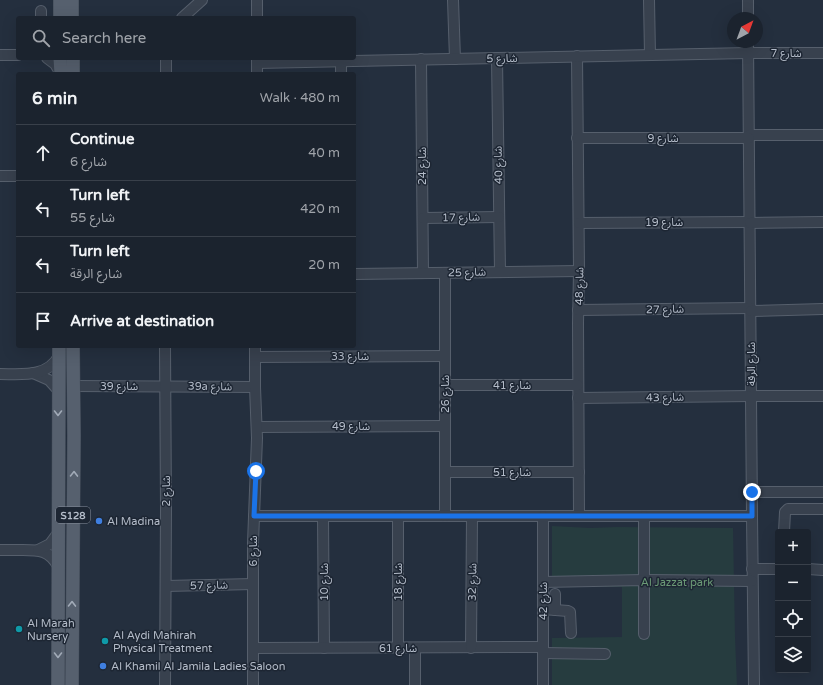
<!DOCTYPE html>
<html lang="en">
<head>
<meta charset="utf-8">
<style>
  body { margin:0; font-family:"Varela Round","Noto Sans Arabic",sans-serif; background:#242b36; color:#f1f3f6 }
  .controls { position:absolute; right:12px; bottom:12px; display:grid; overflow:hidden; border-radius:4px; box-shadow:0 4px 16px #0002 }
  .controls button { width:36px; height:36px; display:grid; place-items:center; padding:0; border:0; border-bottom:1px solid #39404a; background:#1b232e; color:#f1f3f6; font:20px sans-serif }
  .compass { position:absolute; left:727px; top:12px; width:36px; height:36px; border-radius:50%; background:#1b232e; box-shadow:0 4px 16px #0002; rotate:41deg }
  .stop { position:absolute; width:12px; height:12px; margin:-9px; border:3px solid #1a73e8; border-radius:50%; background:#fff }
  .stop.end { background:#1a73e8; border-color:#fff; box-shadow:0 1px 4px #0008 }
  .list { margin:0; padding:0; list-style:none }
  h2 { display:flex; justify-content:space-between; align-items:center; height:52px; margin:0; padding:0 16px; font-size:17px }
  h2 small { font-size:13px; font-weight:400; color:#a0a4aa }
  .list li { display:grid; grid-template-columns:26px 1fr auto; gap:12px; align-items:center; box-sizing:border-box; height:56px; padding:0 16px; border-top:1px solid #39404a }
  .list b { display:block; font-size:15px; white-space:nowrap }
  .list p { margin:0; font-size:13px; white-space:nowrap; color:#a0a4aa }
  .list em { font-size:13px; font-style:normal; color:#a0a4aa }
  .icon { flex:none; width:22px; height:22px; fill:none; stroke:currentColor; stroke-width:2; stroke-linecap:round; stroke-linejoin:round }
  .map { position:relative; flex:none; width:823px; height:685px; overflow:hidden }
  .search { position:absolute; background:#1b232e; box-shadow:0 4px 16px #0002; left:16px; top:16px; width:340px; height:44px; display:flex; align-items:center; gap:10px; box-sizing:border-box; padding:0 14px; border-radius:4px; color:#a0a4aa; font-size:15px }
  .panel { position:absolute; background:#1b232e; box-shadow:0 4px 16px #0002; left:16px; top:72px; width:340px; height:276px; border-radius:4px }
  .map>svg:first-child { display:block }
  .green { fill:#263c3f }
  .lines { fill:none; stroke-linecap:round; stroke-linejoin:round }
  .minor-casing { stroke:#565f6c; stroke-width:12 }
  .major-casing { stroke:#414a57; stroke-width:14 }
  .minor { stroke:#38414e; stroke-width:10 }
  .major { stroke:#56606e; stroke-width:13 }
  .oneway { stroke:#a1aab7 }
  .route { stroke:#1a73e8; stroke-width:5 }
  .shop-dot { fill:#3f7fe0; stroke:#1d2633; stroke-width:1.5 }
  .culture-dot { fill:#0f9aa8; stroke:#1d2633; stroke-width:1.5 }
  .labels { text-anchor:middle; stroke-width:3; stroke-linejoin:round; paint-order:stroke }
  .shield { fill:#1d2633; stroke:#878f9c; stroke-width:1 }
  .shield-label { font-size:10px; font-weight:bold; fill:#b4bcc9 }
  .street-label { font-size:11px; fill:#b4bcc9; stroke:#1d2633 }
  .poi-label { font-size:11px; fill:#b4bcc9; stroke:#1d2633; text-anchor:start }
  .park-label { font-size:11px; fill:#6b9a76; stroke:#1d2633 }
</style>
</head>
<body>
<div class="map">
<svg width="823" height="685" viewBox="0 0 823 685">
  <rect width="100%" height="100%" fill="#242f3e"/>
  <!-- green -->
  <path class="green" d="M552,526L590,528L617,527L733,528L735,637L737,685H552V638L622,637V587L552,586Z"/>
  <g class="lines">
    <!-- minor casing -->
    <g class="minor-casing">
      <g id="minor">
        <path d="M453,0L455,59"/>
        <path d="M649,0L650,55"/>
        <path d="M748,0V18"/>
        <path d="M41,11V18"/>
        <path d="M182,18L202,0"/>
        <path d="M257,18V0"/>
        <path d="M748,42L752,516L754,685"/>
        <path d="M0,55H18"/>
        <path d="M577,56L579,271L578,323L579,516"/>
        <path d="M47,58L55,64L61,74"/>
        <path d="M497,58L500,272"/>
        <path d="M421,59L423,273"/>
        <path d="M341,61V74"/>
        <path d="M257,63L748,53H823"/>
        <path d="M166,74V58"/>
        <path d="M257,74V58"/>
        <path d="M749,135H823"/>
        <path d="M577,138H749"/>
        <path d="M0,176H18"/>
        <path d="M423,218L499,217"/>
        <path d="M579,223L750,222"/>
        <path d="M750,223L823,222"/>
        <path d="M354,274L579,271"/>
        <path d="M578,310L751,308"/>
        <path d="M751,311L823,309"/>
        <path d="M256,357L445,356"/>
        <path d="M33,373L49,380L58,390"/>
        <path d="M0,374C21,374 47,378 59,356"/>
        <path d="M446,385H578"/>
        <path d="M73,386L255,387"/>
        <path d="M578,398L751,396H823"/>
        <path d="M257,427L445,426"/>
        <path d="M445,472H579"/>
        <path d="M752,492H823"/>
        <path d="M254,516H752"/>
        <path d="M323,516L324,648"/>
        <path d="M398,516V648"/>
        <path d="M445,516V273"/>
        <path d="M644,516V634"/>
        <path d="M784,532L785,512L788,509H823"/>
        <path d="M0,550C8,550 15,550 23,550C39,550 49,550 58,566"/>
        <path d="M38,550L50,544L58,533"/>
        <path d="M752,569H778"/>
        <path d="M808,569L823,570"/>
        <path d="M543,582L644,580L752,581"/>
        <path d="M166,586L253,584"/>
        <path d="M543,609L568,611L570,612L571,633"/>
        <path d="M555,610V594"/>
        <path d="M253,648L543,647"/>
        <path d="M471,648L472,516"/>
        <path d="M543,653L605,654"/>
        <path d="M165,685L166,509L165,346"/>
        <path d="M253,685V543L257,438L255,387V346"/>
        <path d="M415,685V648"/>
        <path d="M543,685V516"/>
      </g>
    </g>
    <!-- major casing -->
    <g class="major-casing">
      <g id="major">
        <path d="M60,18V0"/>
        <path d="M72,18V0"/>
        <path d="M60,58L61,74"/>
        <path d="M73,58V74"/>
        <path d="M58,685L59,346"/>
        <path d="M72,685L74,436L73,346"/>
      </g>
    </g>
    <!-- minor -->
    <use href="#minor" class="minor"/>
    <!-- major -->
    <use href="#major" class="major"/>
  </g>
  <!-- one-way arrows -->
  <defs><path id="oneway-chevron" d="M-2-3.5L2.5 0L-2 3.5" fill="none" stroke-width="1.6" stroke-linecap="round" stroke-linejoin="round"/></defs>
  <g class="oneway">
    <use href="#oneway-chevron" transform="translate(58 413) rotate(90)"/>
    <use href="#oneway-chevron" transform="translate(74 474) rotate(-89)"/>
    <use href="#oneway-chevron" transform="translate(72 604) rotate(-89)"/>
    <use href="#oneway-chevron" transform="translate(58 655) rotate(90)"/>
  </g>
  <g class="lines">
    <!-- route -->
    <path class="route" d="M256,471L254,516H752V492"/>
  </g>
  <!-- markers -->
  <g class="shop-dot">
    <circle cx="99" cy="521" r="4"/>
    <circle cx="103" cy="666" r="4"/>
  </g>
  <g class="culture-dot">
    <circle cx="19" cy="629" r="4"/>
    <circle cx="105" cy="641" r="4"/>
  </g>
  <g class="labels">
    <!-- shield labels -->
    <rect class="shield" x="56" y="507" width="34" height="16" rx="3"/>
    <g class="shield-label">
      <text x="73" y="519">S128</text>
    </g>
    <!-- street labels -->
    <g class="street-label">
      <text x="786" y="57">شارع 7</text>
      <text transform="translate(502 58) rotate(-1)" y="4">شارع 5</text>
      <text x="663" y="142">شارع 9</text>
      <text transform="translate(498 165) rotate(-91)" y="4">شارع 40</text>
      <text transform="translate(422 166) rotate(-90)" y="4">شارع 24</text>
      <text transform="translate(461 217) rotate(-1)" y="4">شارع 17</text>
      <text x="664" y="226">شارع 19</text>
      <text transform="translate(467 272) rotate(-1)" y="4">شارع 25</text>
      <text transform="translate(579 286) rotate(-89)" y="4">شارع 48</text>
      <text transform="translate(665 309) rotate(-1)" y="4">شارع 27</text>
      <text x="350" y="360">شارع 33</text>
      <text transform="translate(751 364) rotate(-90)" y="4">شارع الرقة</text>
      <text x="512" y="389">شارع 41</text>
      <text x="119" y="390">شارع 39</text>
      <text transform="translate(210 386) rotate(1)" y="4">39a شارع</text>
      <text transform="translate(445 394) rotate(-90)" y="4">شارع 26</text>
      <text transform="translate(665 397) rotate(-1)" y="4">شارع 43</text>
      <text x="351" y="430">شارع 49</text>
      <text x="512" y="476">شارع 51</text>
      <text transform="translate(166 491) rotate(-90)" y="4">شارع 2</text>
      <text transform="translate(253 551) rotate(-90)" y="4">شارع 6</text>
      <text transform="translate(324 582) rotate(-90)" y="4">شارع 10</text>
      <text transform="translate(398 582) rotate(-90)" y="4">شارع 18</text>
      <text transform="translate(472 582) rotate(-89)" y="4">شارع 32</text>
      <text transform="translate(209 585) rotate(-1)" y="4">شارع 57</text>
      <text transform="translate(543 601) rotate(-90)" y="4">شارع 42</text>
      <text x="398" y="652">شارع 61</text>
    </g>
    <!-- poi labels -->
    <g class="poi-label">
      <text x="107" y="525">Al Madina</text>
      <text x="27" y="627">Al Marah<tspan x="27" dy="13">Nursery</tspan></text>
      <text x="113" y="639">Al Aydi Mahirah<tspan x="113" dy="13">Physical Treatment</tspan></text>
      <text x="111" y="670">Al Khamil Al Jamila Ladies Saloon</text>
    </g>
    <!-- park labels -->
    <g class="park-label">
      <text x="677" y="586">Al Jazzat park</text>
    </g>
  </g>
</svg>
<div class="controls">
<button>+</button>
<button>−</button>
<button><svg class="icon" aria-label="locate" viewBox="0 0 24 24"><circle cx="12" cy="12" r="6"/><path d="M12 2v4M12 18v4M2 12h4M18 12h4"/></svg></button>
<button><svg class="icon" aria-label="layers" viewBox="0 0 24 24"><path d="M12 4l9 5-9 5-9-5zM3 14l9 5 9-5"/></svg></button>
</div>
<svg class="compass" viewBox="-18 -18 36 36"><path d="M0-13l5 13h-10z" fill="#e53935"/><path d="M0 13l5-13h-10z" fill="#a0a4aa"/></svg>
<div class="stop" style="left:256px;top:471px"></div>
<div class="stop end" style="left:752px;top:492px"></div>
<div class="search"><svg class="icon" aria-label="search" viewBox="0 0 24 24"><circle cx="10" cy="10" r="6"/><path d="M15 15l6 6"/></svg>Search here</div>
<section class="panel">
<h2>6 min<small>Walk · 480 m</small></h2>
<ul class="list">
<li><svg class="icon" aria-label="ahead" viewBox="0 0 24 24"><path d="M12 20V5M6 11l6-6 6 6"/></svg><div><b>Continue</b><p>شارع 6</p></div><em>40 m</em></li>
<li><svg class="icon" aria-label="left" viewBox="0 0 24 24"><path d="M17 20v-9H6M10 6l-5 5 5 5"/></svg><div><b>Turn left</b><p>شارع 55</p></div><em>420 m</em></li>
<li><svg class="icon" aria-label="left" viewBox="0 0 24 24"><path d="M17 20v-9H6M10 6l-5 5 5 5"/></svg><div><b>Turn left</b><p>شارع الرقة</p></div><em>20 m</em></li>
<li><svg class="icon" aria-label="arrive" viewBox="0 0 24 24"><path d="M6 21V4h12l-3 4 3 4H6"/></svg><div><b>Arrive at destination</b></div></li>
</ul>
</section>
</div>
</body>
</html>
